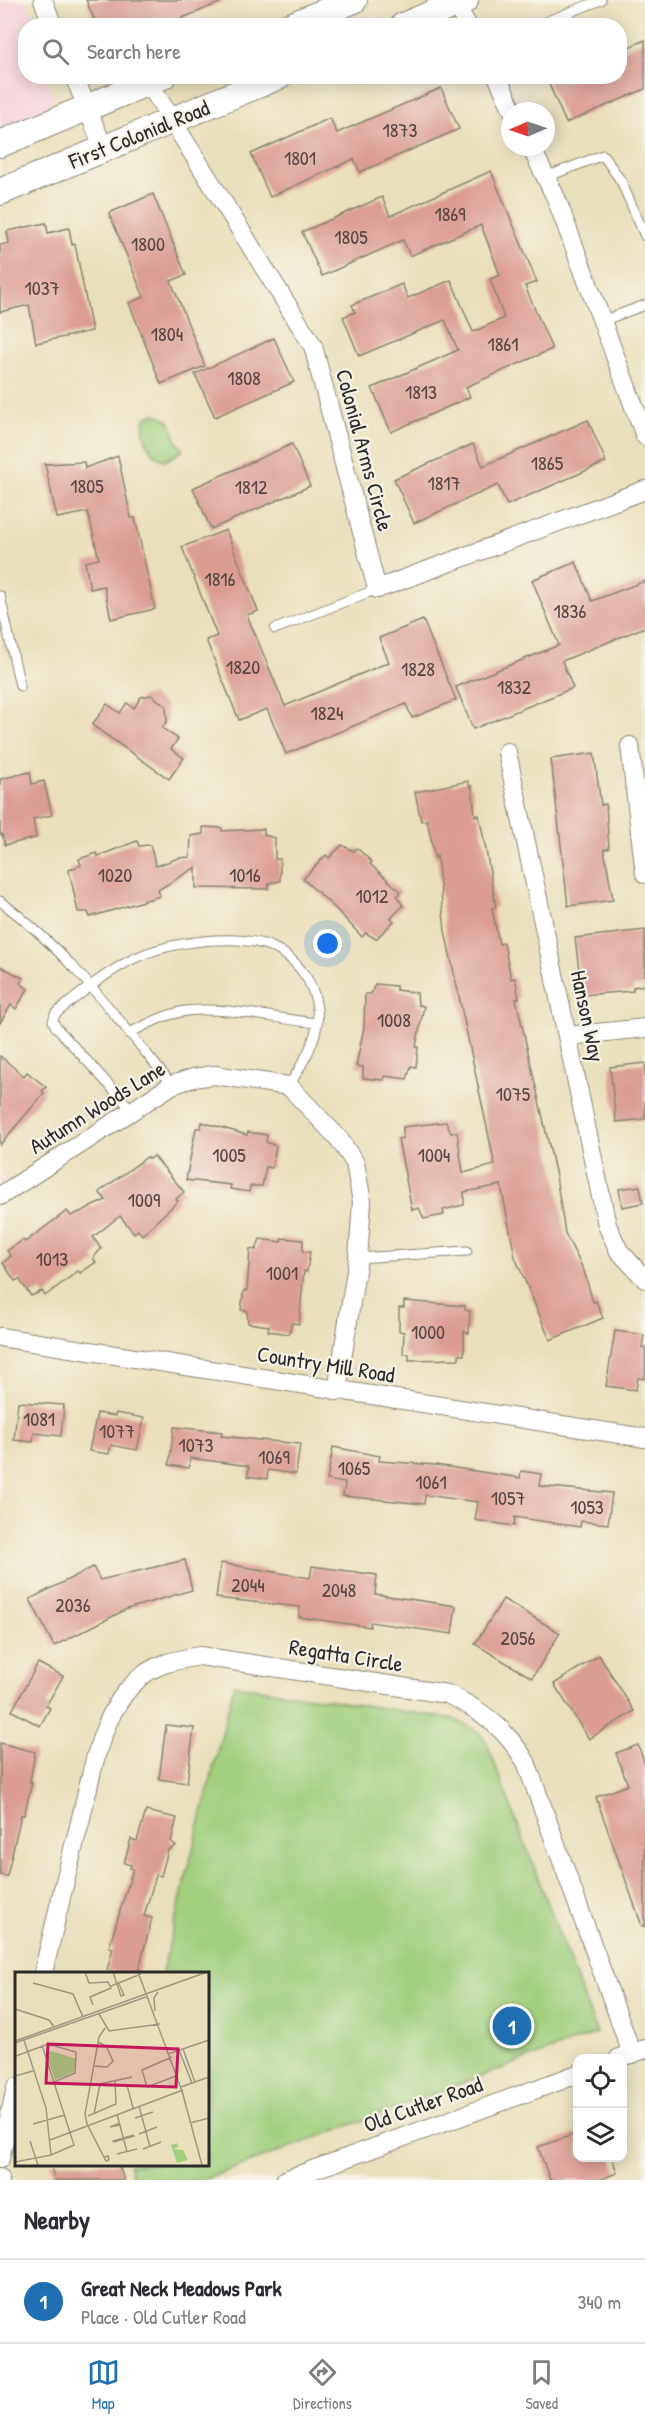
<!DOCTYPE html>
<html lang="en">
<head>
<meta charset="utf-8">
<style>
  body { margin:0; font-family:"Patrick Hand",sans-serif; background:#f7f7f7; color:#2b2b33 }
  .controls { position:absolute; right:18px; bottom:18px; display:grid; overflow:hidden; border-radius:12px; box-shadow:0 3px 15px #0003 }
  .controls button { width:54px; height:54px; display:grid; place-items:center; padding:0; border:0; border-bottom:2px solid #e1e1e2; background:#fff; color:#2b2b33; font:30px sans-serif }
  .compass { position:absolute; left:501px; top:102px; width:54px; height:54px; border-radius:50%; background:#fff; box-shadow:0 3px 15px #0003; rotate:268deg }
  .you { position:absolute; left:328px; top:944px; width:21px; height:21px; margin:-15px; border:4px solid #fff; border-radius:50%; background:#1a73e8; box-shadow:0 0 0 9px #1a73e833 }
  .badge { display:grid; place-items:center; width:39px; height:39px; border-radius:50%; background:#1f6fb2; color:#fff; font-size:20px; font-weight:700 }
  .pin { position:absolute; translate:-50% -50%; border:3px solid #fff; box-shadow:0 2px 6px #0006 }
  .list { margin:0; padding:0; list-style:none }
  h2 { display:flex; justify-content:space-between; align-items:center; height:78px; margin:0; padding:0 24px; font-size:26px }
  h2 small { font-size:20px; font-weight:400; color:#7c7c81 }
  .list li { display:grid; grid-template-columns:39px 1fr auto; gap:18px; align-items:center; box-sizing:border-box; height:84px; padding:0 24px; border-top:2px solid #e1e1e2 }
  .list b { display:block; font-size:22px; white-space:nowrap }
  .list p { margin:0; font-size:20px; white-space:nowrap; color:#7c7c81 }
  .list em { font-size:20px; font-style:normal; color:#7c7c81 }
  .icon { flex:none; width:33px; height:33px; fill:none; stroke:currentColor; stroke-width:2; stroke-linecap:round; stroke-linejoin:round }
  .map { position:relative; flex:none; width:645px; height:2180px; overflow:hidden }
  .search { position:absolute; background:#fff; box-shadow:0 3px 15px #0003; left:18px; right:18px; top:18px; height:66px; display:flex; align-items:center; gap:15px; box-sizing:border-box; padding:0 21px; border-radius:24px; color:#7c7c81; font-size:22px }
  .sheet { height:162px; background:#fff }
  nav { display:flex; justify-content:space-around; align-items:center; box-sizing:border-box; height:84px; border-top:2px solid #e1e1e2; background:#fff; font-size:16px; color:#7c7c81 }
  nav a { display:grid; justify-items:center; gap:3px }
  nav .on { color:#1f6fb2 }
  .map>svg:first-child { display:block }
  .built { fill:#f5cfd9 }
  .green { fill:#a1cf7d; stroke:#667d54; stroke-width:1.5 }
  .building { fill:#db9c94 }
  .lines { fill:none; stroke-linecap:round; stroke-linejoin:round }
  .service-casing { stroke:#8a8573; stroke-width:11 }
  .minor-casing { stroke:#8a8573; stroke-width:20 }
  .secondary-casing { stroke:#8a8573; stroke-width:28 }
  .service { stroke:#fff; stroke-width:9 }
  .minor { stroke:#fff; stroke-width:18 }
  .secondary { stroke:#fff; stroke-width:26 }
  .labels { text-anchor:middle; stroke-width:4.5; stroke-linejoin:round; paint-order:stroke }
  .number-label { font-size:20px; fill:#574745 }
  .street-label { font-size:22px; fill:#2b2b2b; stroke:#f7f3e8 }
  .inset-road { fill:none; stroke:#9e9781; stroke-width:1.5 }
  .view { fill:#c2185b; fill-opacity:0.15; stroke:#c2185b; stroke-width:3 }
  .inset-edge { fill:none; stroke:#2b2b2b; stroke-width:3 }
</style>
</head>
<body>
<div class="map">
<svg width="645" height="2180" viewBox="0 0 645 2180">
  <rect width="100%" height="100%" fill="#f7f3e8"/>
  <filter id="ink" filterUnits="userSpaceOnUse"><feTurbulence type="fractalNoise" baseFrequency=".0167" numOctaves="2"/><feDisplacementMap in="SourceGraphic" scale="12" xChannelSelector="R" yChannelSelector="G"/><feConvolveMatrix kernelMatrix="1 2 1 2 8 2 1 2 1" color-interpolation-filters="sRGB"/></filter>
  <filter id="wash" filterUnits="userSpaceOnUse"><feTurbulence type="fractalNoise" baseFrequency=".008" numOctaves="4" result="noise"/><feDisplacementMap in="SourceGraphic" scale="24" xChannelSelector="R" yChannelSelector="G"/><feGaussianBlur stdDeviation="1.35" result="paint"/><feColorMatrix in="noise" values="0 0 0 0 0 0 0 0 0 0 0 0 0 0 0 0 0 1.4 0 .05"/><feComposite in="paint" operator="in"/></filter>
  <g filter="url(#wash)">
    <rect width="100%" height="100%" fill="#eadfbb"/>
    <!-- built -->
    <path class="built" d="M0,0H27L38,25L26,26V76L47,77L53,99L47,109L0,129Z"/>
    <!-- green -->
    <g class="green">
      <path d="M155,414C180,420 168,435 182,448V451L167,460C149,459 139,431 146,417Z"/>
      <path d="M234,1685L453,1719L475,1729L486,1741L597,2033L203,2180H134L129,2164H207V1973H162Z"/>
    </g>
    <g id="blocks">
      <!-- building -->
      <g class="building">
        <path d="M86,0H224V1L163,26H97Z"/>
        <path d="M645,40V89L566,123L548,82L560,76H620V51Z"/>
        <path d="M441,88L459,129L360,172L354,159L270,197L251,154L330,118L337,133Z"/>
        <path d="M491,171L537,282L525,286L552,349L466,387L470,397L391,432L372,388L458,350L445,320L359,356L343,317L355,312L352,305L402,284L408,298L451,280L473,332L504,318L490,279L500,275L481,225L410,256L403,240L322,276L302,232L382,197L390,216Z"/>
        <path d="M153,194L186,275L171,281L205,366L161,384L129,303L144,297L109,213Z"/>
        <path d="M46,223L48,233L69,228L72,245L75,244L92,331L36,343L29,305L0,312V245L9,243L7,231Z"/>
        <path d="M274,338L294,382L215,417L195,374Z"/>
        <path d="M588,420L606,462L507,505L498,485L414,523L394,479L473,444L483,466Z"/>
        <path d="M292,444L310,486L211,529L193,488Z"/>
        <path d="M118,456L131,518H135L155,609L111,619L104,586L90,589L85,562L99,559L88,512L57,518L45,464L84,462L85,468Z"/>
        <path d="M226,530L258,611L247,615L285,706L389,662L379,638L423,620L456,700L412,718L406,704L286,754L267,709L239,720L206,640L217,636L182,547Z"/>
        <path d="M576,562L592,601L645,581V627L562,661L573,688L473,729L456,687L559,645L532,580Z"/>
        <path d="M151,695L166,706L167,721L162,728L178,739L171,749L184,758L169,779L92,725L107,704L120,713L127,703L134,708L141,697Z"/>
        <path d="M594,753L601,805L606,804L609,849H604L613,900L568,906L551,759Z"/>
        <path d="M30,772L32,784L44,781L52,815L33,819L36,838L5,845L2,834L0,835V779Z"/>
        <path d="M468,781L470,787L472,786L475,816L479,815L486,850L496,907L492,908L499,944L504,943L511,979L515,978L519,998L516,999L556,1176L565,1233L584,1271L593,1302L596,1301L603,1318L550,1340L515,1257L501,1185L464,1192V1205L443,1210L444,1215L424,1219L419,1208L412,1210L398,1139L403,1138V1127L446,1122L451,1133L457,1132L463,1173L495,1165L445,931L437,856L435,858L427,820L421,821L415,792Z"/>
        <path d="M203,827L222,828V831L264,829V835L275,838V859H280V881L269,883L268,889L196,888V867L158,890L160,896L90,917L88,912H78L69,870L81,865L79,859L97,853L98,856L137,841L139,846L150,845L156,866L179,858L190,857L191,836L203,834Z"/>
        <path d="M342,845L353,851L357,848L372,862L370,864L401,892L397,896L403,906L391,918L394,921L376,939L366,933L362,937L336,909L303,879L326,855L329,858Z"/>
        <path d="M645,930V985L633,987V991L582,995L575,938Z"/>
        <path d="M0,966L23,978L20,983L28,989L16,1009L11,1005L0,1023Z"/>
        <path d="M375,984L396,986V990L417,993L418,1005L424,1006L416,1047H418L416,1067L411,1066L407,1079L385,1076L384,1080L363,1078V1067L356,1066L364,1027L365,994H371Z"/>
        <path d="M0,1056L24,1076L27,1072L46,1087L42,1091L44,1093L0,1145Z"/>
        <path d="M645,1063V1119L616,1122L610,1067Z"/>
        <path d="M202,1122L247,1135L248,1132L267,1135L266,1142L276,1146L272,1168L266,1167L262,1186H250L249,1192L230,1189L231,1185L186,1180L196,1128H201Z"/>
        <path d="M154,1156L184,1192L176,1199L178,1201L142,1235L138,1230L134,1233L120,1216L93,1237L101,1249L93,1258L96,1262L80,1273L78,1271L45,1296L42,1291L31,1296L19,1279L15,1281L3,1263L11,1256L7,1251L23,1240L25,1242L67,1211L71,1216L106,1200L99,1192L147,1157L150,1159Z"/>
        <path d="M640,1186L643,1203L622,1207L619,1189Z"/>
        <path d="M282,1238L303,1240V1252H310L307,1272L304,1271L299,1324L292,1323L289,1334L268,1331L269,1326L248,1323L247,1311L241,1310L244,1290L247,1291L250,1249L256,1250L260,1239L281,1242Z"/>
        <path d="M404,1301L465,1306V1310L470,1311L469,1333L464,1332V1355H459V1359L409,1360V1354H403L404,1332L399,1331V1308H404Z"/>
        <path d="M615,1331L644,1335L642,1348H645V1379L638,1378L636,1390L606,1386Z"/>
        <path d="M18,1402L64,1405L61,1436L34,1433L33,1442L14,1440Z"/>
        <path d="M97,1413L115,1416L116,1413L144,1418L137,1450L111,1445L109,1454L89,1451Z"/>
        <path d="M174,1427L222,1432L221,1436L300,1444L296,1474L268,1470L267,1479L248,1476L249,1466L190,1458L189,1468L169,1465Z"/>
        <path d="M333,1447L380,1456L379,1461L436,1465L520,1478L521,1471L541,1474L539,1486L612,1493L608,1524L581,1521L580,1527L515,1517L514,1526L475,1520L478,1502L425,1495L424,1504L343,1496L345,1483L327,1480Z"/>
        <path d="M185,1560L192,1590L127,1609L54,1646L30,1599L93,1567L100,1580Z"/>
        <path d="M221,1563L310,1578L312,1566L377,1575L375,1594L456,1606L452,1634L370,1622V1627L299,1617L300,1607L216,1598Z"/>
        <path d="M503,1599L560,1633L532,1678L475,1644Z"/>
        <path d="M599,1655L634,1711L589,1739L554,1684Z"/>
        <path d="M38,1663L63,1676L46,1706L50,1708L40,1726L12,1711Z"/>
        <path d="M166,1725L194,1728L187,1783L159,1779Z"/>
        <path d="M0,1743L35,1752L30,1782L32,1783L24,1815H21L7,1876L0,1875Z"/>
        <path d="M638,1745L645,1764V1926H642L596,1797L628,1785L616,1753Z"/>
        <path d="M146,1811L177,1818L171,1841L176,1846L168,1850L161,1876L156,1875L144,1916L152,1918L138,1973H119L107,1970L113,1948L109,1947L133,1869L130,1868L131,1865L124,1863L131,1839L137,1841Z"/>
        <path d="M578,2133V2157H612L617,2173L599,2180H550L538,2147Z"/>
        <path d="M50,2163H118L124,2180H55Z"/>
      </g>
    </g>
  </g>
  <g filter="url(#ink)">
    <use href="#blocks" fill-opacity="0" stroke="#8a8573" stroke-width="1.5"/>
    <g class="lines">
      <!-- service casing -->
      <g class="service-casing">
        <g id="service">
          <path d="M535,26L601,0"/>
          <path d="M546,177L603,155L621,181L645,236"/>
          <path d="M602,321L645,305"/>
          <path d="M0,596L20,686"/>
          <path d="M275,629L377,589"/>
          <path d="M0,901C69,952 118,1019 172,1085"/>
          <path d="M129,1033C148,1024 166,1014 186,1011C224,1006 278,1019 317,1023"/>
          <path d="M131,1109L56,1027L53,1021L55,1014C79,995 105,973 133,959C168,942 240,931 276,949C290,956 300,967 308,980C315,993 319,1010 317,1024C314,1047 300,1067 289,1086"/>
          <path d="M358,1258L467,1251"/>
        </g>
      </g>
      <!-- minor casing -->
      <g class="minor-casing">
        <g id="minor">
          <path d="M43,0L53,26"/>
          <path d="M455,4L468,26"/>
          <path d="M74,76L104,149"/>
          <path d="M497,76L513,111"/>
          <path d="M148,82L313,346L377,589L645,490"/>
          <path d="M531,147L556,198L645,436"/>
          <path d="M630,746L645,874"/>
          <path d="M507,752L607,1225L619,1251L645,1279"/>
          <path d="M568,1036L645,1028"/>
          <path d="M0,1196L172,1085L193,1078L214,1075L289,1086L339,1139L355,1163L362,1202L358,1258L337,1391"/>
          <path d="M0,1337L645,1438"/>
          <path d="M43,1973C55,1924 66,1875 79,1826C91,1779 98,1719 134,1683C152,1664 175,1660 200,1656L447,1694C482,1710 506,1729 526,1762L632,2054"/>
          <path d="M619,2058L645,2049"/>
          <path d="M0,2159L16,2088"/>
          <path d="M0,2178V2180"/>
          <path d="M285,2180L578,2074"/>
        </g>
      </g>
      <!-- secondary casing -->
      <g class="secondary-casing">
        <g id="secondary">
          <path d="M290,26L354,0"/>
          <path d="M403,26L465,0"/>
          <path d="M0,144L163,76"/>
          <path d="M0,192L279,76"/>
        </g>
      </g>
      <!-- service -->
      <use href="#service" class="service"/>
      <!-- minor -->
      <use href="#minor" class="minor"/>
      <!-- secondary -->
      <use href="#secondary" class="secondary"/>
    </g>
  </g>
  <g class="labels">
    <!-- number labels -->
    <g class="number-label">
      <text x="400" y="137">1873</text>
      <text x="300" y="165">1801</text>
      <text x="450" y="221">1869</text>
      <text x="351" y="244">1805</text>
      <text x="148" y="251">1800</text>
      <text x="42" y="295">1037</text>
      <text x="167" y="341">1804</text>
      <text x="503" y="351">1861</text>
      <text x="244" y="385">1808</text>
      <text x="421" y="399">1813</text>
      <text x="547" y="470">1865</text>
      <text x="444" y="490">1817</text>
      <text x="87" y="493">1805</text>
      <text x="251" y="494">1812</text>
      <text x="220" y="586">1816</text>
      <text x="570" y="618">1836</text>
      <text x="243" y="674">1820</text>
      <text x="418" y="676">1828</text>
      <text x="514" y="694">1832</text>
      <text x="327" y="720">1824</text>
      <text x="115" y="882">1020</text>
      <text x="245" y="882">1016</text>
      <text x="372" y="903">1012</text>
      <text x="394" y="1027">1008</text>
      <text x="513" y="1101">1075</text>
      <text x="229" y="1162">1005</text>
      <text x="434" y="1162">1004</text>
      <text x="144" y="1207">1009</text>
      <text x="52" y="1266">1013</text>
      <text x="282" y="1280">1001</text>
      <text x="428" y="1339">1000</text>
      <text x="39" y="1426">1081</text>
      <text x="117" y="1438">1077</text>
      <text x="196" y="1452">1073</text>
      <text x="274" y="1464">1069</text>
      <text x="354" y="1475">1065</text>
      <text x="431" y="1489">1061</text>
      <text x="508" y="1505">1057</text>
      <text x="587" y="1514">1053</text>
      <text x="248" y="1592">2044</text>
      <text x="339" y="1597">2048</text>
      <text x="73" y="1612">2036</text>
      <text x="518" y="1645">2056</text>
    </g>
    <!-- street labels -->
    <g class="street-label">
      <text transform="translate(139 134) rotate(-22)" y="8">First Colonial Road</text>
      <text transform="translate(365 450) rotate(75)" y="8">Colonial Arms Circle</text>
      <text transform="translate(588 1016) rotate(78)" y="8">Hanson Way</text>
      <text transform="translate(97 1107) rotate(-32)" y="8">Autumn Woods Lane</text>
      <text transform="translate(326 1364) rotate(9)" y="8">Country Mill Road</text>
      <text transform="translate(346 1655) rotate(9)" y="8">Regatta Circle</text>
      <text transform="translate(423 2104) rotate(-20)" y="8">Old Cutler Road</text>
    </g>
  </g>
  <!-- overview -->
  <g transform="translate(15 1972)">
    <rect width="194" height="194" fill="#eadfbb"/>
    <path d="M36,79L62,87L59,100L40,108L31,81ZM162,171L163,175L158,177L168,178L173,188L162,191L156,173Z" fill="#a1cf7d"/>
    <path class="inset-road" d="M70,0L74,11L93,10L96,16L75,25L78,33M98,0L106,24L109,23L104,12M123,0L167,119L187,193M18,11L58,22L68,45M96,14L126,2M0,37L34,48L39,55M140,39L139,26L143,20M84,42L94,59L145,52M9,68L31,136L36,183M0,69L192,0M0,71L131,25M168,77L180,110M164,78L177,111M153,82L194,68M1,84L33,72L61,80L60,101L39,110M157,85L127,98L132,115L161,104M79,94L92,95L98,89L91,74L83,70M0,104L18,99M112,113L118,136M166,115L194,105M124,134L135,175M79,142L85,112L117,105M102,142L112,180M73,144L101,132L100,108M120,146L138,140M105,151L95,155L105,153M175,151L194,146M18,152L50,143M124,162L142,155M119,164L99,170L98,169L118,163ZM35,168L168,118M15,169L23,193M128,177L146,170M102,182L122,177M89,185L93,184L94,188L91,189L72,152L70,142L84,65L90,56M0,190L36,183L59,173L27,73"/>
    <path class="view" d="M33,72L163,77L161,115L31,111Z"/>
    <rect width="194" height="194" class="inset-edge"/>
  </g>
</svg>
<div class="controls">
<button><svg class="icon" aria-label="locate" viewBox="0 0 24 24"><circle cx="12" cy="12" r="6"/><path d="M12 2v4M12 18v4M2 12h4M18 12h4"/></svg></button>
<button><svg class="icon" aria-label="layers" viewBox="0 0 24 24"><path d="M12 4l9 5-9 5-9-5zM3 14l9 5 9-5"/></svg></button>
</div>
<svg class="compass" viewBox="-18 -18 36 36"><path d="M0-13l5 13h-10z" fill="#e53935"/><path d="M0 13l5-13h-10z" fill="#7c7c81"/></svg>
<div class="you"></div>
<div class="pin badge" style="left:512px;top:2026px">1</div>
<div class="search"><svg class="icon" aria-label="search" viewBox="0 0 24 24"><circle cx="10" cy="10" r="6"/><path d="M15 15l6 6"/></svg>Search here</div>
</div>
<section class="sheet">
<h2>Nearby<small></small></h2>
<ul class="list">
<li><span class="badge">1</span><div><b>Great Neck Meadows Park</b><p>Place · Old Cutler Road</p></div><em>340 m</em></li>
</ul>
</section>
<nav>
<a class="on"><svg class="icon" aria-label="map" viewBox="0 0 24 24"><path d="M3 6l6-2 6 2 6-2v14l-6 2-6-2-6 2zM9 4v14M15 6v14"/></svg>Map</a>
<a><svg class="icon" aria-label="directions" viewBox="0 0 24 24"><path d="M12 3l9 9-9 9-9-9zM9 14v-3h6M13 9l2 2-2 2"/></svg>Directions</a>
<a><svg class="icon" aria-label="saved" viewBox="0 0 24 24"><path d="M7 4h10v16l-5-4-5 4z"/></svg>Saved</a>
</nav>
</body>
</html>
